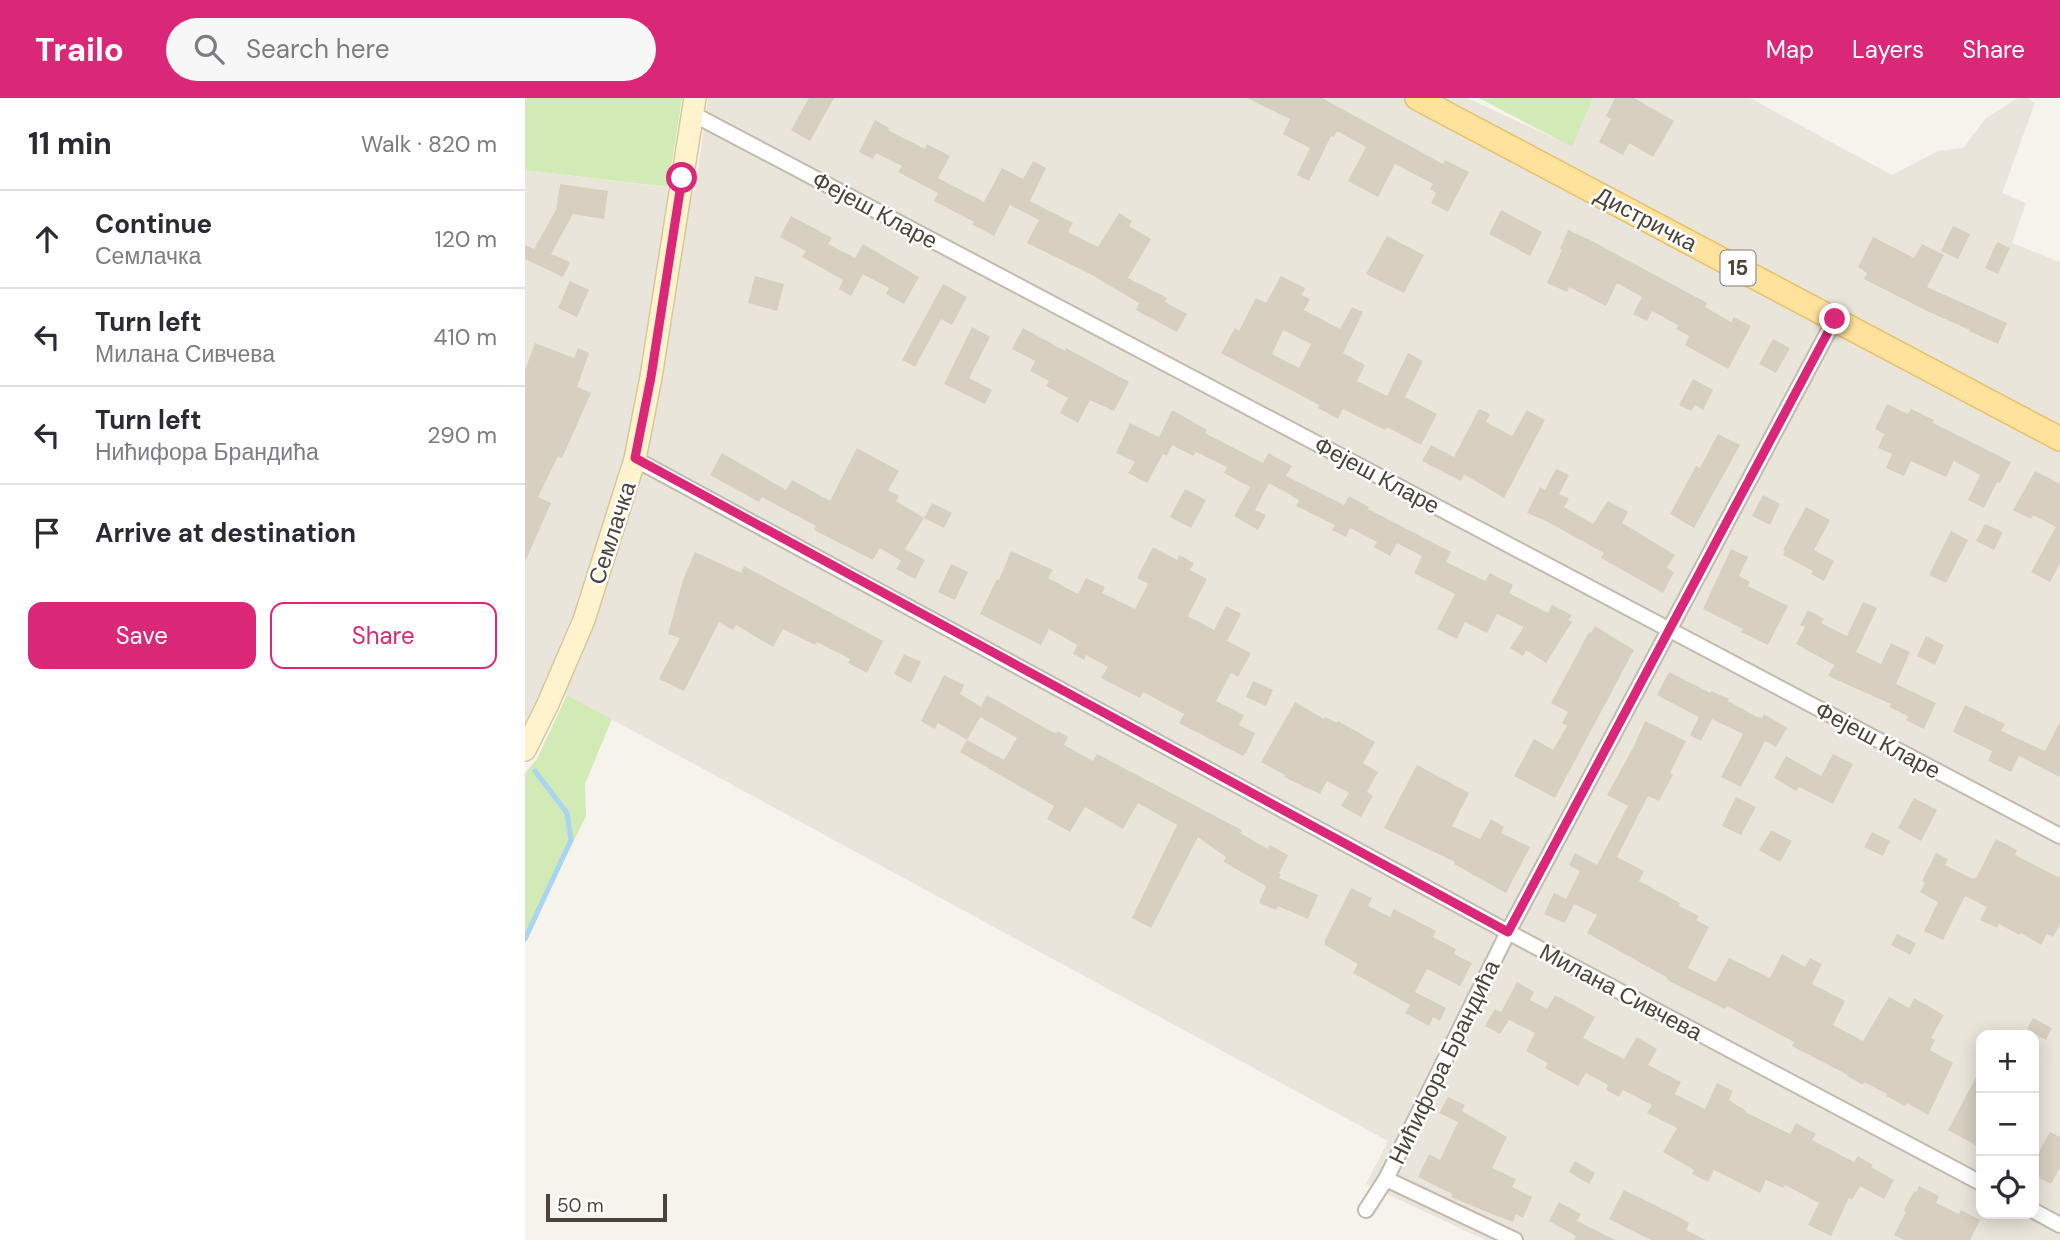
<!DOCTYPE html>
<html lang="en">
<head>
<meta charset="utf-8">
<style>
  body { margin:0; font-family:"DM Sans",sans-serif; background:#f7f7f7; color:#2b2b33 }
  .controls { position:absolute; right:21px; bottom:21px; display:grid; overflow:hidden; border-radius:14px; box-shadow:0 4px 18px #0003 }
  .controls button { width:63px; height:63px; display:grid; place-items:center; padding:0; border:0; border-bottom:2px solid #e1e1e2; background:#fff; color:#2b2b33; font:35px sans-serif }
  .scale { position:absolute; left:21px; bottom:18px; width:121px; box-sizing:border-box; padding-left:7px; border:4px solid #4b4439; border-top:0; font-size:19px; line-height:24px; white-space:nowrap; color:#4b4439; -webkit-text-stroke:5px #fff; paint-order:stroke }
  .stop { position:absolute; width:21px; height:21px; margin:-16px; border:5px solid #db2777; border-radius:50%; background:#fff }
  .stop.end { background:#db2777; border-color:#fff; box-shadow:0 2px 7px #0008 }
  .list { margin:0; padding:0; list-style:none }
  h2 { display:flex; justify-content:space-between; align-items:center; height:91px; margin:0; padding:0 28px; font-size:30px }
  h2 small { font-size:23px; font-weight:400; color:#7c7c81 }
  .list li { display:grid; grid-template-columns:46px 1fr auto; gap:21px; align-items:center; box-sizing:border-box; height:98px; padding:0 28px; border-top:2px solid #e1e1e2 }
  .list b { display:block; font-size:26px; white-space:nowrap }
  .list p { margin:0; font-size:23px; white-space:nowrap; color:#7c7c81 }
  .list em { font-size:23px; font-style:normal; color:#7c7c81 }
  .actions { display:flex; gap:14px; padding:21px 28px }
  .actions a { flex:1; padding:16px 0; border:2px solid #db2777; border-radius:14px; text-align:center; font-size:24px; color:#db2777 }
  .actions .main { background:#db2777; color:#fff }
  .icon { flex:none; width:38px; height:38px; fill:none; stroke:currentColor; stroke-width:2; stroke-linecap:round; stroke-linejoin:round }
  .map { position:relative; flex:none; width:1535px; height:1142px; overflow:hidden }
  header { display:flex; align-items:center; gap:42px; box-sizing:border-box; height:98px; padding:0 35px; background:#db2777; color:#fff }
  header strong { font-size:33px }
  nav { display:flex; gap:38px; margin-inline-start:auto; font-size:24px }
  .search { width:490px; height:63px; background:#f7f7f7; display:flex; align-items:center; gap:18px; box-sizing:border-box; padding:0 24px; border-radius:38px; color:#7c7c81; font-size:26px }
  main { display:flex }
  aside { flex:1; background:#fff }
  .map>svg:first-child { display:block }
  .residential { fill:#eae5da; fill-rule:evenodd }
  .green { fill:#d2eab5 }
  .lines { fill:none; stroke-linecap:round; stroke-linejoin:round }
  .stream { stroke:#a9d4f2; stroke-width:5 }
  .building { fill:#d8cfc1; fill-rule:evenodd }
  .street-casing { stroke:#c2bbae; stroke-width:18 }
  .secondary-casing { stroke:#d6c79b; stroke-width:24 }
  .primary-casing { stroke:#e6c16a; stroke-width:26 }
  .street { stroke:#fff; stroke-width:14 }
  .secondary { stroke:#fff3cd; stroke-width:21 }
  .primary { stroke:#ffe39c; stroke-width:23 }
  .route { stroke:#db2777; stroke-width:9 }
  .labels { text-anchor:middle; stroke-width:5; stroke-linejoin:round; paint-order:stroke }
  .shield { fill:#fff; stroke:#817c74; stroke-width:2 }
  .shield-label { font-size:21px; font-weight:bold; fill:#4b4439 }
  .street-label { font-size:23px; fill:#4b4439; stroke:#fff }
</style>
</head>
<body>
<header>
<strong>Trailo</strong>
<div class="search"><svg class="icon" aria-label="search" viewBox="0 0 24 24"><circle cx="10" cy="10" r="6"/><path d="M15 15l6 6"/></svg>Search here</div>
<nav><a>Map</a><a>Layers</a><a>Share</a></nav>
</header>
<main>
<aside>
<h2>11 min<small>Walk · 820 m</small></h2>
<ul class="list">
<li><svg class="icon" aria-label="ahead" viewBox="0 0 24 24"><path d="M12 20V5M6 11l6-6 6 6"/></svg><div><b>Continue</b><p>Семлачка</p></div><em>120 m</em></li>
<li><svg class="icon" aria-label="left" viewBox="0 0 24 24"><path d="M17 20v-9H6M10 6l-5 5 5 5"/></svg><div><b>Turn left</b><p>Милана Сивчева</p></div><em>410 m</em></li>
<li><svg class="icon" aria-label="left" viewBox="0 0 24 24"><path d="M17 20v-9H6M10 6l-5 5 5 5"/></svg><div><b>Turn left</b><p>Нићифора Брандића</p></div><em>290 m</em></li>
<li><svg class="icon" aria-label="arrive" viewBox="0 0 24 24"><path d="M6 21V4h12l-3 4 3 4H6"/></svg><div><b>Arrive at destination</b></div></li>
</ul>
<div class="actions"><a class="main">Save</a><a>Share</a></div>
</aside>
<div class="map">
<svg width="1535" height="1142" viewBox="0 0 1535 1142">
  <rect width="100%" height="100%" fill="#f6f3ec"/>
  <!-- residential -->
  <path class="residential" d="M183,0H942L1046,48L1068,0H1225L1367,77L1413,53L1438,50L1461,20L1493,0H1502L1510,5L1477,95L1501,105L1487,145L1535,164V1142H960L841,1086L863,1043L42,597L0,640V72L170,93ZM1456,937H1509V1116H1456Z"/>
  <!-- green -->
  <g class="green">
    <path d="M0,0H157L143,89L0,72Z"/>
    <path d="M954,0H1068L1047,49Z"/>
    <path d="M42,597L87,621L60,686L61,718L0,842V675L12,661Z"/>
  </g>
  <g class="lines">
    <!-- stream -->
    <path class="stream" d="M0,841L46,742L42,715L10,673"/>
  </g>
  <!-- building -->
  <g class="building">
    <path d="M284,0H309L285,43L266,32Z"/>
    <path d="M722,0H797L918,66L920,62L944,74L923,114L906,105L911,95L905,91L908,86L870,66L853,99L823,83L841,49L812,33L809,39L806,38L784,83L772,77L785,50L758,36L765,21Z"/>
    <path d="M1090,0H1109L1149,23L1128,59L1104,45L1098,57L1074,44L1086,21L1081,18Z"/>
    <path d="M350,22L364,30L363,32L400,51L402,46L425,58L413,80L459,104L477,70L498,81L508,63L521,70L505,103L548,125L543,134L573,149L594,115L607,123L604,128L626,141L603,180L642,200L640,204L662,216L652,234L611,212L614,205L567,177L502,145L514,122L485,107L469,138L447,126L449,124L409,103L413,95L373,74L377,68L351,55L348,61L334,54Z"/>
    <path d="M35,86L83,93L79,121L48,116L26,156L45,164L38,179L0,161V147L9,151L31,112Z"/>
    <path d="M976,112L1017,134L1005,158L964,136Z"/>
    <path d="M266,118L307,140L303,146L330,160L338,146L394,179L379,206L361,196L364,190L338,176L326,198L314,191L318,182L277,159L281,153L255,139Z"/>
    <path d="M1428,128L1445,136L1433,161L1416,153Z"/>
    <path d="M1043,132L1065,142L1182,205L1180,209L1206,224L1209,219L1226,228L1203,271L1160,247L1164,238L1151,231L1153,227L1127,213L1122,223L1108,216L1117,199L1092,185L1081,208L1044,189L1042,194L1022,185L1037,152L1035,151Z"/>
    <path d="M862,138L899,157L879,195L841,176Z"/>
    <path d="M1348,139L1389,160L1397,146L1419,157L1402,189L1482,225L1473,246L1444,233L1445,232L1402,213L1339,181L1342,175L1333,169Z"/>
    <path d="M1472,144L1485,150L1473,176L1460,170Z"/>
    <path d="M230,178L259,186L252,213L223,205Z"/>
    <path d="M756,178L780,190L777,197L785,201L779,212L815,231L827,209L838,214L818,255L840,267L832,283L862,298L883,255L898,263L880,299L912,316L896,347L862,329L860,332L818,311L813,321L793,310L794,307L696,255L710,230L714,233L731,200L741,205ZM758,232L786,246L774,270L747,256Z"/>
    <path d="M45,183L64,192L52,219L33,210Z"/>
    <path d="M418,186L442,199L427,227L416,221L390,269L377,262Z"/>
    <path d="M447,229L465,239L444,280L467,292L460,306L419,286Z"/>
    <path d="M498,230L540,253L541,250L604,284L589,313L565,302L553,325L535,315L543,300L521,288L524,283L505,273L510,263L487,251Z"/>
    <path d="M1248,241L1265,250L1251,275L1234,266Z"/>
    <path d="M10,245L49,260L53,250L64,255L52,289L66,295L37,360L33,358L13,399L26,405L0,464V272Z"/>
    <path d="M1168,281L1188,292L1178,312L1170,307L1166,313L1154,307Z"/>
    <path d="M1362,306L1383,316L1386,311L1409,322L1408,325L1486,364L1475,385L1472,384L1459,410L1443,402L1455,377L1429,363L1421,379L1386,363L1379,378L1361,370L1367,356L1353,350L1359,336L1350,331Z"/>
    <path d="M954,311L965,316L961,324L987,338L1002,312L1020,322L979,400L939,376L936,383L897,363L906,347L929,359Z"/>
    <path d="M647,312L682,332L680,335L738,365L743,355L767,368L761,378L819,407L824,398L844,409L843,411L926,454L921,464L960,483L965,475L988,487L984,495L1023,515L1027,507L1047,517L1044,522L1047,524L1021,565L1001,552L998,558L985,550L999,529L972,516L962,535L940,524L932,541L912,531L930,496L889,475L897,458L872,445L865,458L849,449L852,444L825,430L821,439L807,432L810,427L771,408L774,402L744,385L730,412L741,417L733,432L709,418L725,389L699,375L702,369L671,354L668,358L647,347L642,358L638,356L622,385L603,375L610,364L591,355L605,325L634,339Z"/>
    <path d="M1193,336L1215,347L1169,430L1145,416L1171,368L1175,370Z"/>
    <path d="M332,350L374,373L363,392L374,398L371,403L399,420L380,451L400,462L390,481L371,471L376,463L355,450L348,462L289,432L291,428L237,399L234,404L185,377L197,355L261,392L267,382L305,403Z"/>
    <path d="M1031,371L1044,377L1034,396L1044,401L1039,409L1068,426L1083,403L1103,414L1097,425L1150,457L1142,470L1149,474L1138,495L1076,460L1079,455L1021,423L1002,415L1015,389L1020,392Z"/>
    <path d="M1510,373L1535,386V465L1525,484L1506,474L1531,429L1508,417L1506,421L1488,412Z"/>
    <path d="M660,391L681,402L666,430L645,419Z"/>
    <path d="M1238,397L1255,406L1245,427L1227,418Z"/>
    <path d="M407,405L427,415L419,430L399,420Z"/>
    <path d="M1281,409L1305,422L1289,452L1309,463L1299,483L1286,476L1288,473L1258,457L1260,453L1258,452Z"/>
    <path d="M1460,426L1478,434L1469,452L1451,443Z"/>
    <path d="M1426,433L1443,442L1421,485L1404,477Z"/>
    <path d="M628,449L652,462L654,457L669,465L665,472L682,481L663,518L689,532L701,508L716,516L702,543L726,555L713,579L706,575L691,603L719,617L714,627L730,635L721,656L720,655L718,658L654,625L659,616L618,594L615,600L576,580L583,569L561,557L559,562L548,556L552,547L524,531L516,547L455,516L472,481L474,482L486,453L528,472L523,480L553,496L561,480L580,489L577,495L610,511L623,486L612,480Z"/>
    <path d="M1206,451L1223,459L1214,478L1225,484L1223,488L1263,508L1243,547L1216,534L1218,531L1178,511Z"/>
    <path d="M170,454L216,475L219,468L358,543L342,575L323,565L325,561L292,544L290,547L258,531L248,549L211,527L208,532L194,524L159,593L134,581L155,540L143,536L158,482Z"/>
    <path d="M426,466L443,474L430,502L413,494Z"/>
    <path d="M1338,504L1352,510L1331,554L1356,566L1366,545L1385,554L1371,586L1411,605L1399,631L1381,622L1383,618L1364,609L1366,606L1303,578L1309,567L1271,546L1280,529L1275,527L1283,512L1299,521L1296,525L1322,538Z"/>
    <path d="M1070,528L1109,552L1030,700L989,678L1009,641L1028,652L1042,628L1037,625L1043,614L1026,605L1064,534L1066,535Z"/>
    <path d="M1401,538L1419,547L1410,567L1392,558Z"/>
    <path d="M379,556L396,564L386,585L369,576Z"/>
    <path d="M1144,574L1185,595L1186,593L1204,601L1203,603L1232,619L1237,620L1239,616L1262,630L1251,649L1240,643L1216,689L1196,679L1218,636L1187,621L1176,643L1165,637L1174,619L1132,597Z"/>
    <path d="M419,577L439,587L435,596L456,609L462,597L531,636L533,633L543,639L539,647L568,663L572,656L709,728L717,732L715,735L743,751L745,747L763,757L754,775L756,777L754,780L793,797L783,821L753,808L751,812L734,805L741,788L699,764L701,759L673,739L626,830L607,820L652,727L613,705L598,731L560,709L545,734L522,721L529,708L435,654L442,642L413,625L410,631L396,623ZM455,619L492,640L479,662L442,642Z"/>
    <path d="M728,583L748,592L741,608L721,599Z"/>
    <path d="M770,604L799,621L800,619L812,625L813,623L850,644L838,665L853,674L842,694L848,698L836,719L816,708L824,695L802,683L795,696L759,679L760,677L736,664Z"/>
    <path d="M1440,607L1480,626L1476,633L1520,653L1535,624V679L1494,658L1486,674L1463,663L1467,653L1428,634Z"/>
    <path d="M1120,623L1161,643L1145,675L1148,677L1134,703L1123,698L1092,759L1119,773L1114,783L1155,805L1154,808L1174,818L1171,822L1184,829L1163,870L1191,884L1204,860L1245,880L1257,856L1280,869L1285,860L1297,866L1287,886L1320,903L1308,927L1338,943L1364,899L1384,910L1389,900L1419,917L1406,940L1410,942L1405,952L1428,965L1403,1017L1382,1005L1380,1008L1361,998L1362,996L1339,984L1338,987L1322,978L1323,977L1267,948L1269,944L1202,908L1200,911L1142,882L1143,880L1062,835L1072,817L1049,806L1040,825L1019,816L1029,795L1041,801L1055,773L1044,767L1050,755L1072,767L1103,708L1082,697L1109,648Z"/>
    <path d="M1308,656L1328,666L1308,706L1274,689L1271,693L1249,680L1261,658L1296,678Z"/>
    <path d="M892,667L944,695L927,728L955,741L966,721L979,729L976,735L1005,749L981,795L929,766L930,764L859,730Z"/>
    <path d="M1211,699L1231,709L1216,737L1197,728Z"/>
    <path d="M1389,700L1412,712L1396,743L1373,730Z"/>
    <path d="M1246,732L1267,743L1255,764L1234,752Z"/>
    <path d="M1347,734L1365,743L1358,758L1339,749Z"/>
    <path d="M1471,741L1492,752L1490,757L1535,780V826L1528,839L1522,836L1516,847L1496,835L1494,837L1474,826L1472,830L1455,822L1462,809L1440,798L1418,842L1399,833L1413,804L1395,794L1400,785L1397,783L1411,755L1423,761L1420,767L1448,781L1449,779L1451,780Z"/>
    <path d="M826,790L847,800L843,808L865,819L869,811L911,833L908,839L931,851L929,856L947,865L935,888L902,871L890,894L921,910L915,923L908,919L904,928L880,915L885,907L828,875L833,866L800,847V842Z"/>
    <path d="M1372,836L1391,845L1385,857L1366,847Z"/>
    <path d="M992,884L1009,894L1005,902L1022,911L1030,897L1070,919L1058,940L1099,961L1112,939L1132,951L1123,967L1156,984L1150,996L1180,1011L1192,985L1208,993L1204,1002L1221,1013L1220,1014L1265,1036L1271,1025L1291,1036L1287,1042L1329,1064L1333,1058L1348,1067L1346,1069L1369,1082L1359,1101L1335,1088L1327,1102L1324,1100L1306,1138L1283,1127L1294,1105L1260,1087L1258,1090L1241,1082L1235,1095L1189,1072L1183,1084L1167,1076L1169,1072L1138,1054L1152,1030L1122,1015L1127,1007L1098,992L1094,999L1081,992L1083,987L1061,975L1053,988L1020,970L1023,965L1001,953L1010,935L984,922L975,936L960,928L970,911L976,914Z"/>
    <path d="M1508,920L1527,930L1521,942L1502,931Z"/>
    <path d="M1456,970V1050L1423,1032Z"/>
    <path d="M923,999L940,1007L937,1013L982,1039L967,1070L991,1081L987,1089L1007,1099L998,1120L991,1116L988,1124L972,1118L926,1099L927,1096L893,1079L904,1056L915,1062L933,1024L914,1015Z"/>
    <path d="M1525,1034L1535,1039V1070L1526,1086L1509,1077V1063Z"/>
    <path d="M1050,1063L1070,1075L1064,1086L1044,1074Z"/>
    <path d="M1394,1088L1414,1098L1411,1105L1434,1116L1436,1112L1455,1122L1445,1142H1379L1369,1137L1381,1114L1379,1112L1389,1093L1391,1094Z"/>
    <path d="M1099,1092L1154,1119L1164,1125L1161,1132L1181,1142H1126L1084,1121Z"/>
    <path d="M1034,1104L1056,1116L1052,1123L1090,1142H1049L1051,1138L1024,1123Z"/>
  </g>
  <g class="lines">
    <!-- street casing -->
    <g class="street-casing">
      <g id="street">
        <path d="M168,16L1535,738"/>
        <path d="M110,361L983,834L1456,1085"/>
        <path d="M861,1081L990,1142"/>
        <path d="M841,1112L861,1081L983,834L1310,221"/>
        <path d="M1509,1113L1535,1127"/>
      </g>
    </g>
    <!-- secondary casing -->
    <g class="secondary-casing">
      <path id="secondary" d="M0,652L22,608L59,522L110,361L126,279L170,0"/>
    </g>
    <!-- primary casing -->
    <g class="primary-casing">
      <path id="primary" d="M892,0L1535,341"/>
    </g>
    <!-- street -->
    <use href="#street" class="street"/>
    <!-- secondary -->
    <use href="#secondary" class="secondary"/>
    <!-- primary -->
    <use href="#primary" class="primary"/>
  </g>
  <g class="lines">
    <!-- route -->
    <path class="route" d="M157,80L126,279L110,360L983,834L1310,221"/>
  </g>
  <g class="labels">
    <!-- shield labels -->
    <rect class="shield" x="1195.5" y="152.5" width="35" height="35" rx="5"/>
    <g class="shield-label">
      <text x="1213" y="177">15</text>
    </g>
    <!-- street labels -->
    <g class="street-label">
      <text transform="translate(350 112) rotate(28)" y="8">Фејеш Кларе</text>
      <text transform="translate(1121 121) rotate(28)" y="8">Дистричка</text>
      <text transform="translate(852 377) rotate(28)" y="8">Фејеш Кларе</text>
      <text transform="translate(87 435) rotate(-72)" y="8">Семлачка</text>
      <text transform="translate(1353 642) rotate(28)" y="8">Фејеш Кларе</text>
      <text transform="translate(1096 894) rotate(28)" y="8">Милана Сивчева</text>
      <text transform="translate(919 964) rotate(-64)" y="8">Нићифора Брандића</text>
    </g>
  </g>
</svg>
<div class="controls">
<button>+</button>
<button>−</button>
<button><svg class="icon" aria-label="locate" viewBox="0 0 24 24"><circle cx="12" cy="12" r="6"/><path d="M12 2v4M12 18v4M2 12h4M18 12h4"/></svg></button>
</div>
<div class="scale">50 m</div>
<div class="stop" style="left:157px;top:80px"></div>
<div class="stop end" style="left:1310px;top:221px"></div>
</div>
</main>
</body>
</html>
